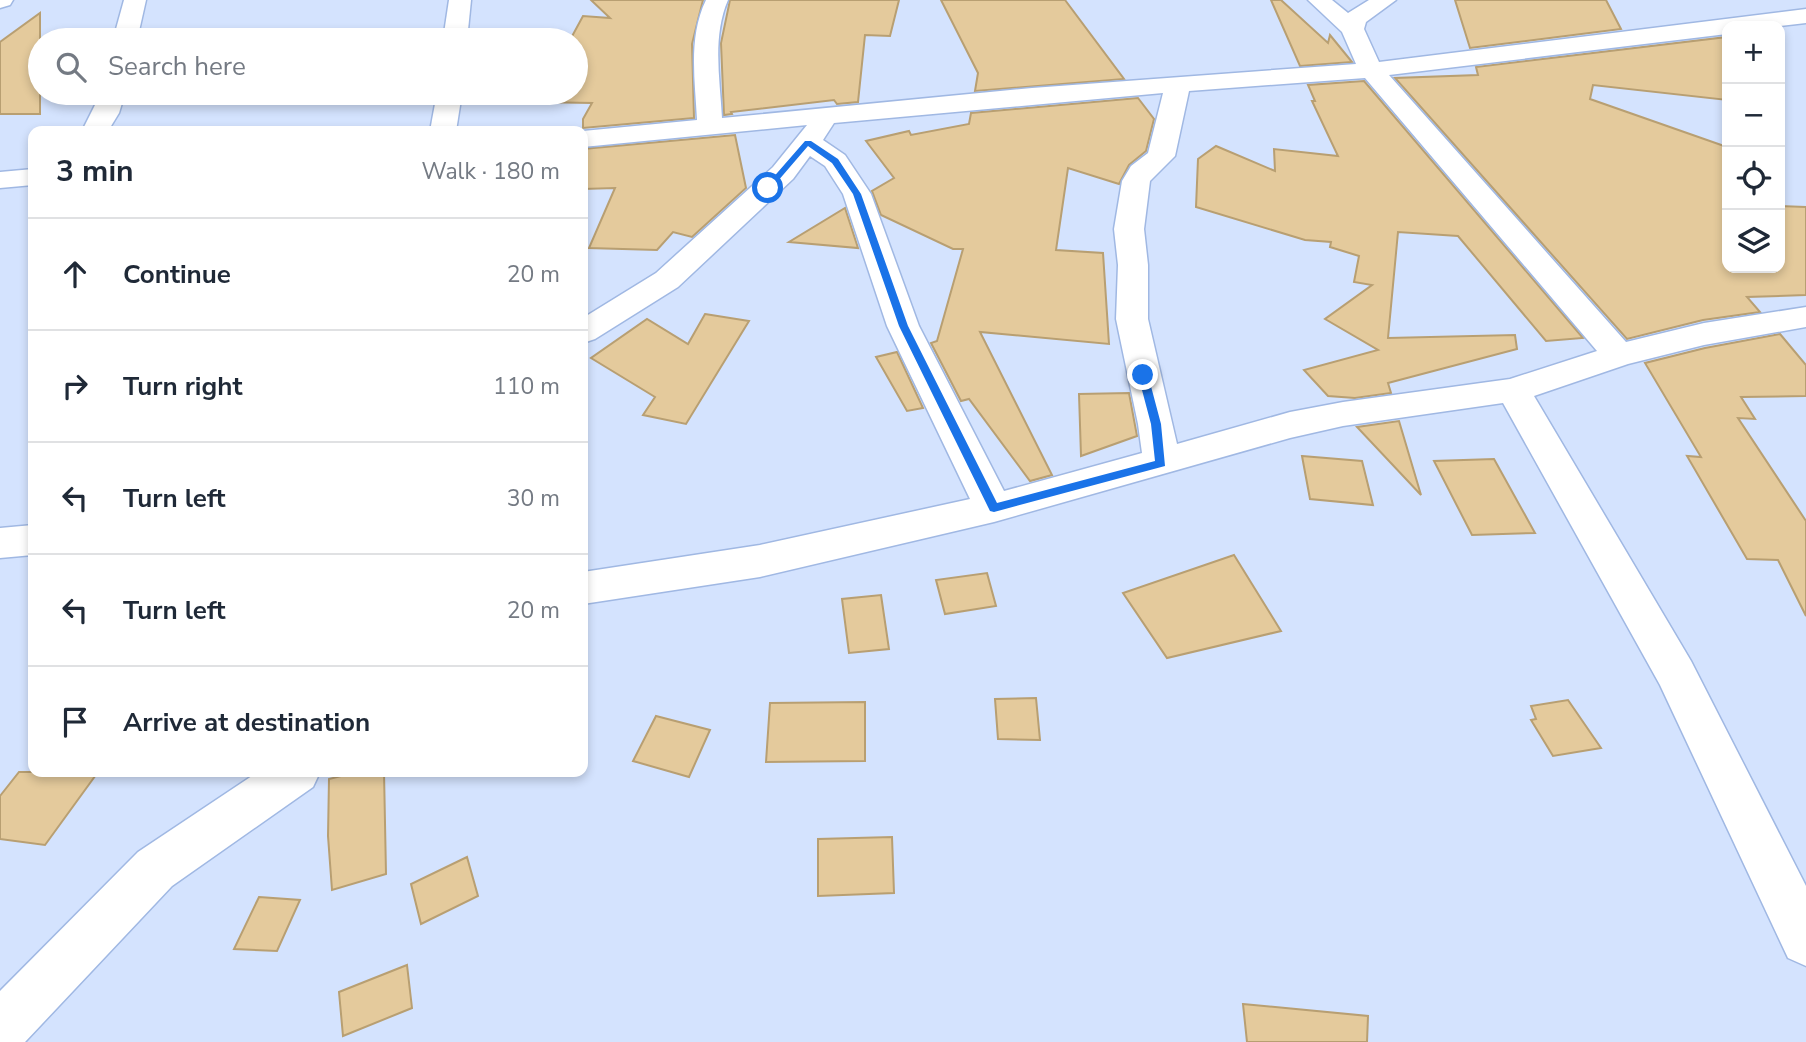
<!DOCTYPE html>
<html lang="en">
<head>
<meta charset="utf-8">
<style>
  body { margin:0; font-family:"Nunito Sans",sans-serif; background:#f6f6f7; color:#1f2937 }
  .controls { position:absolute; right:21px; top:21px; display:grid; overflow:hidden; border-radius:14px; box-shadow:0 4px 10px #0003 }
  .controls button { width:63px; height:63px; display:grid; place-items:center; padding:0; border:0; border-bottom:2px solid #e0e1e3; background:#fff; color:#1f2937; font:35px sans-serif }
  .stop { position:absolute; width:21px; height:21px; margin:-16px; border:5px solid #1a73e8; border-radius:50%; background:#fff }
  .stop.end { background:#1a73e8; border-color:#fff; box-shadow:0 2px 7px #0008 }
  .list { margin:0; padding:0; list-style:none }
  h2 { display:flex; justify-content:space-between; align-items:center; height:91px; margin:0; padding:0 28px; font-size:30px }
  h2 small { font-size:23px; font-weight:400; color:#747a83 }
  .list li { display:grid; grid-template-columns:46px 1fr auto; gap:21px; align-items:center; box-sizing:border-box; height:112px; padding:0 28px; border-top:2px solid #e0e1e3 }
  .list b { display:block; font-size:26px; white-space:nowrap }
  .list em { font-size:23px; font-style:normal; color:#747a83 }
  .icon { flex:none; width:38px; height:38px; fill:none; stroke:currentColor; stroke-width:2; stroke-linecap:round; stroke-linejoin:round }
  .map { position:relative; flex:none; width:1806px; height:1042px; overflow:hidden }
  .search { position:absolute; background:#fff; box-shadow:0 4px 10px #0003; left:28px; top:28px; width:560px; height:77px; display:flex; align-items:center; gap:18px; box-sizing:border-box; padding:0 24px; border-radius:38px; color:#747a83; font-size:26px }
  .panel { position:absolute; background:#fff; box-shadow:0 4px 10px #0003; left:28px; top:126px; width:560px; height:651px; border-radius:14px }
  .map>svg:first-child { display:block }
  .building { fill:#e4ca9c; stroke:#b89f72; stroke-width:2 }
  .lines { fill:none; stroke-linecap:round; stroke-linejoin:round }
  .minor-casing { stroke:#a0b8e3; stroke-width:3 }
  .minor { fill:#fff; fill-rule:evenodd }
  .route { fill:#1a73e8 }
</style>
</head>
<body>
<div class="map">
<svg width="1806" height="1042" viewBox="0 0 1806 1042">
  <rect width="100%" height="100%" fill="#d4e3fe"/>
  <!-- building -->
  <g class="building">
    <path d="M591,0H703L692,44L694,118L583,128V119L592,103L535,102L540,93H576V40H570L583,16L610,18Z"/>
    <path d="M730,0H899L890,36L865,35L858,102L837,104L834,100L731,112L732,114L724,115L721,43Z"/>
    <path d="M941,0H1065L1124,79L975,91L978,73Z"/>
    <path d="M1271,0H1281L1328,43L1330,35L1352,62L1300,66Z"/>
    <path d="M1455,0H1606L1621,29L1470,48Z"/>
    <path d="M40,13V114H0V42Z"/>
    <path d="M1727,37V100L1593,85L1590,99L1727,147V268H1780V206L1806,207V295L1747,297L1760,312L1703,320L1627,339L1395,78L1478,75L1476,67Z"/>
    <path d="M1364,81L1583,338L1546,341L1458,236L1398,232L1388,338L1515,335L1517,349L1388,383L1391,393L1355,398L1328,396L1304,370L1378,350L1325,319L1372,285L1354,282L1359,256L1330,247L1331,242L1305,240L1196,207L1198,159L1216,146L1275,171L1274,149L1338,156L1312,101H1315L1308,85Z"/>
    <path d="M1138,98L1154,119L1146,151L1129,165L1119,184L1068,168L1056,250L1103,253L1109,344L980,332L1052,475L1030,481L969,399L961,401L931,343L937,341L963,249H953L881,215L872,191L894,178L866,141L909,131L911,135L969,124L971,113Z"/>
    <path d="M735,135L746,188L692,237L673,232L657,250L589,248L615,188L583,189V149Z"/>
    <path d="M845,208L858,248L789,242Z"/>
    <path d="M705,314L749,321L686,424L643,415L655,397L591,358L647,319L688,344Z"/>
    <path d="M1780,334L1806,365V396L1741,397L1755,419L1738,418L1806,521V616L1778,560L1747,559L1687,456L1701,457L1645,363L1705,348Z"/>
    <path d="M897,352L923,408L907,411L876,357Z"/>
    <path d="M1129,393L1137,436L1081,456L1079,394Z"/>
    <path d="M1399,421L1421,495L1357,427Z"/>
    <path d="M1302,456L1362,461L1373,505L1310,499Z"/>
    <path d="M1494,459L1535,533L1472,535L1434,461Z"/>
    <path d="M1234,555L1281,631L1167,658L1123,593Z"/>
    <path d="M987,573L996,606L945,614L936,580Z"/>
    <path d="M881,595L889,649L849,653L842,599Z"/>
    <path d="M1036,698L1040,740L998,739L995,699Z"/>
    <path d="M1568,700L1601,748L1553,756L1531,720L1536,719L1531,706Z"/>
    <path d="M865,702V761L766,762L770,703Z"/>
    <path d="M656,716L710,730L689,777L633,761Z"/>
    <path d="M19,772H98L45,845L0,839V796Z"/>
    <path d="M357,772H384L386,874L332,890L328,836L329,779Z"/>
    <path d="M892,837L894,893L818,896V839Z"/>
    <path d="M467,857L478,896L421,924L411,884Z"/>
    <path d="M259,897L300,900L277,951L234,949Z"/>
    <path d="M407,965L412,1008L343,1036L339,992Z"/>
    <path d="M1243,1004L1368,1016L1367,1042H1247Z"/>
  </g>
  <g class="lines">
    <!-- minor casing -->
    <g class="minor-casing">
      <g id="minor">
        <path d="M0,0H13L10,5L0,8Z"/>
        <path d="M124,0H146L137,40H113Z"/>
        <path d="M449,0H471L467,40H443Z"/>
        <path d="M706,0H728C712,37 720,79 722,118L1032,88L1356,64L1342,32L1308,0H1332L1348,13L1369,0H1396L1366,22L1364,29L1379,62L1806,9V23L1780,26H1727V34L1389,75L1626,342L1704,323L1806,307V327L1704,345L1628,364L1534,396L1691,661L1806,886V966L1788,958L1660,685L1503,403L1343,426L1290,438L994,522L760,577L583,604V572L760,545L970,499L887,326L843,194L825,166L810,156L793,179L678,287L595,339L583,343V318L656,273L773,167L807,125L583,147V131L697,120C695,80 688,37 706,0ZM1365,78L1597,351L1510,379L1343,402L1290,412L1177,444L1148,319V265L1144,229L1150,181L1175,156L1189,91ZM1163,93L1148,153L1131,166L1122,181L1114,229L1118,265L1116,319L1138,424L1142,453L1004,491L919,326L871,194L845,155L823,140L834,123Z"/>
        <path d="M101,93H125L119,113L108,131H82Z"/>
        <path d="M437,93H462L456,131H430Z"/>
        <path d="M33,169V185L0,188V172Z"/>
        <path d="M33,525V555L0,558V528Z"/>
        <path d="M258,772H320L313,787L172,886L25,1042H0V991L138,852Z"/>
      </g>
    </g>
    <!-- minor -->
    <use href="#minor" class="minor"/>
  </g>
  <!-- route -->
  <path class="route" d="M805,141H811L838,159L861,194L908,326L997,503L1155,461L1151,424L1138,375L1143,372L1148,375L1161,424L1165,466L994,512L990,511L899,326L853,194L832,163L808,146L771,189L764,188Z"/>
</svg>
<div class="controls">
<button>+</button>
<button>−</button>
<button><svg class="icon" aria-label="locate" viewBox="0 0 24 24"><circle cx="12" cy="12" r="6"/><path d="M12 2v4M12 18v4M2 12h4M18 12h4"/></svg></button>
<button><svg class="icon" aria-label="layers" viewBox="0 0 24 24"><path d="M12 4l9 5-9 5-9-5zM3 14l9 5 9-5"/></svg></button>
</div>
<div class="stop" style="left:768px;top:188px"></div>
<div class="stop end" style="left:1143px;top:375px"></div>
<div class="search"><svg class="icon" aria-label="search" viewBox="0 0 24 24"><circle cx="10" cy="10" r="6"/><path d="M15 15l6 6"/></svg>Search here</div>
<section class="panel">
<h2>3 min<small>Walk · 180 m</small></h2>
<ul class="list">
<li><svg class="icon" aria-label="ahead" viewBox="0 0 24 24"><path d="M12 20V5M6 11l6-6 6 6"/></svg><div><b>Continue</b></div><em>20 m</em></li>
<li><svg class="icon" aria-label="right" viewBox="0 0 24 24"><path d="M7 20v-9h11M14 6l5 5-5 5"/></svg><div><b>Turn right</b></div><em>110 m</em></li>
<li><svg class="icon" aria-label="left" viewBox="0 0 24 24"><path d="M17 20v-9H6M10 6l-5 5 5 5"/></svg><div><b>Turn left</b></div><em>30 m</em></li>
<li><svg class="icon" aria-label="left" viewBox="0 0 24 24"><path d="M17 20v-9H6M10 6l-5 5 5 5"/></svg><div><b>Turn left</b></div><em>20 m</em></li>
<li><svg class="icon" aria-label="arrive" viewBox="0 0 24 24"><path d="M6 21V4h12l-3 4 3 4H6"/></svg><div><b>Arrive at destination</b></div></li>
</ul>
</section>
</div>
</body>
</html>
